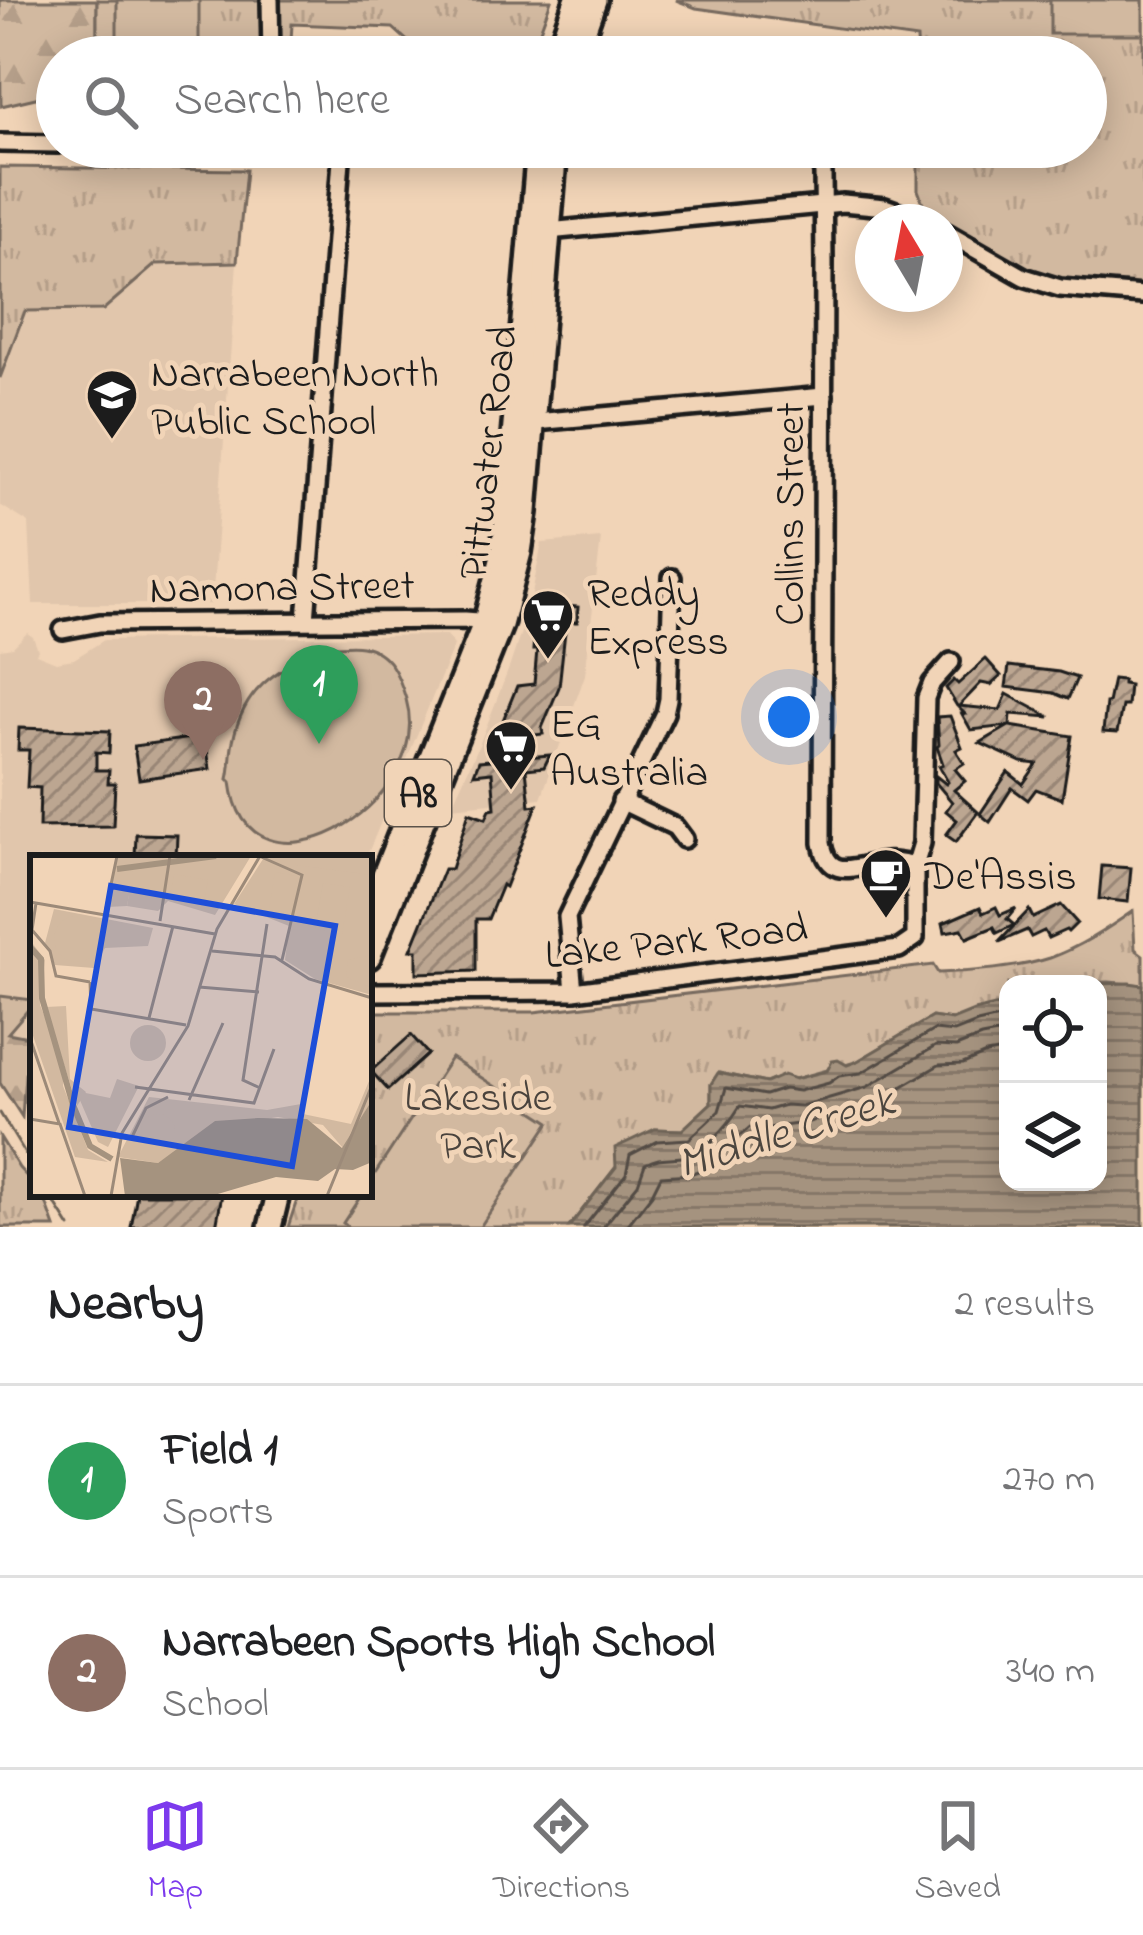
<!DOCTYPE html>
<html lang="en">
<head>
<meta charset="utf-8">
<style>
  body { margin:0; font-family:"Indie Flower",sans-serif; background:#f2f2f2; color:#202124 }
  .controls { position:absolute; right:36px; bottom:36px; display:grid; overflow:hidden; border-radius:24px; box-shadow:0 6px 30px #0003 }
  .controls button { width:108px; height:108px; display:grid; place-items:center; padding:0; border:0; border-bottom:3px solid #e0e0e0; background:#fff; color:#202124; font:60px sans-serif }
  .compass { position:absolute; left:855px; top:204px; width:108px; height:108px; border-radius:50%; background:#fff; box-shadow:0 6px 30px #0003; rotate:350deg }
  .you { position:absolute; left:789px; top:717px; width:42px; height:42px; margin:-30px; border:9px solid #fff; border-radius:50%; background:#1a73e8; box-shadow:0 0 0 18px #1a73e833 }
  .badge { display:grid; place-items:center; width:78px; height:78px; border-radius:50%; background:#7c3aed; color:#fff; font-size:39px; font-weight:700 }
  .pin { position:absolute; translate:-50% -99px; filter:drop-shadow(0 3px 6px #0008) }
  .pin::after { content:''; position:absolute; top:63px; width:42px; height:36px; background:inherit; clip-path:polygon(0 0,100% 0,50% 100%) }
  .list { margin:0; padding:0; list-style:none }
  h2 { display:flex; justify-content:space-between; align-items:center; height:156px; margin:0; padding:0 48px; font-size:51px }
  h2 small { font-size:39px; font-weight:400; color:#757577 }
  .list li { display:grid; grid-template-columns:78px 1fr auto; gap:36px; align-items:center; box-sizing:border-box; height:192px; padding:0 48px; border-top:3px solid #e0e0e0 }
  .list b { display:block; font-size:45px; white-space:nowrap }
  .list p { margin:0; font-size:39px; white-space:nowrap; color:#757577 }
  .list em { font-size:39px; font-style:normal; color:#757577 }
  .icon { flex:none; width:66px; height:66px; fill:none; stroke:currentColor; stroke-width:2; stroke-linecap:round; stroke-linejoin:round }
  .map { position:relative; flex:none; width:1143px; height:1227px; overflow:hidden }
  .search { position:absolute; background:#fff; box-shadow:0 6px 30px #0003; left:36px; right:36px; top:36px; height:132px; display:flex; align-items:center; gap:30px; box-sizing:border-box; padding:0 42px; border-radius:66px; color:#757577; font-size:45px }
  .sheet { height:540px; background:#fff }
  nav { display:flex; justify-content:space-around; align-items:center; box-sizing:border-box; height:168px; border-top:3px solid #e0e0e0; background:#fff; font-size:33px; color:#757577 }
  nav a { display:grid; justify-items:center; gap:6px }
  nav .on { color:#7c3aed }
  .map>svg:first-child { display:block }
  .built { fill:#e1c6ac }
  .forest { fill:url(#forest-firs); stroke:#776a5e; stroke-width:3 }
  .park { fill:url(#park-tufts); stroke:#776a5e; stroke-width:3 }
  .pitch { fill:#d2b9a0; stroke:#776a5e; stroke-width:3 }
  .water { fill:url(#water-rules); stroke:#6e6357; stroke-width:3 }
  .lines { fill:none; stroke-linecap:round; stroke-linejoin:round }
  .shore { stroke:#534c44; stroke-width:3 }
  .stream { stroke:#6e6357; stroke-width:3 }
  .building { fill:url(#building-hatch); stroke:#1c1c1c; stroke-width:3 }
  .minor-casing { stroke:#1c1c1c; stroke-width:24 }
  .highway-casing { stroke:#1c1c1c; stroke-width:30 }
  .minor { stroke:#f1d4b7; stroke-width:15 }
  .highway { stroke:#f1d4b7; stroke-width:21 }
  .labels { text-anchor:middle; stroke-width:10; stroke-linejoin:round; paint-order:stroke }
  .shield { fill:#f1d4b7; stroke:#5c534a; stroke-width:3 }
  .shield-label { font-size:39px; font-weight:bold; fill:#1c1c1c }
  .poi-label { font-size:42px; fill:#1c1c1c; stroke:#f1d4b7; text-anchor:start }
  .street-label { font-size:42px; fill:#1c1c1c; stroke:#f1d4b7 }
  .park-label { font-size:42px; fill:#4a433d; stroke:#f1d4b7 }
  .water-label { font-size:45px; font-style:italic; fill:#4c463f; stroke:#f1d4b7 }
  .inset-river { fill:none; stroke:#a5937f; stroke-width:6 }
  .inset-road { fill:none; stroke:#9c8a79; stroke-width:3 }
  .view { fill:#1d4ed8; fill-opacity:0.15; stroke:#1d4ed8; stroke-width:6 }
  .inset-edge { fill:none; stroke:#1c1c1c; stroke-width:6 }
</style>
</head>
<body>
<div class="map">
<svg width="1143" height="1227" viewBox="0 0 1143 1227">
  <defs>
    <pattern id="forest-firs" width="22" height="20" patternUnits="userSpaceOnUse" patternTransform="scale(3)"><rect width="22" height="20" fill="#d2b9a0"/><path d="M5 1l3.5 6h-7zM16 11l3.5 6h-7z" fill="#b49e89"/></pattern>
    <pattern id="park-tufts" width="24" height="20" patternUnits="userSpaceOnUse" patternTransform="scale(3)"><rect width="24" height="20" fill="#d2b9a0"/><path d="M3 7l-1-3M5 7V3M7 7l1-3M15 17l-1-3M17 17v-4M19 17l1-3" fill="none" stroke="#b49e89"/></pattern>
    <pattern id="water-rules" width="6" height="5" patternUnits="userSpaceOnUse" patternTransform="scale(3)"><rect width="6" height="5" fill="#a5937f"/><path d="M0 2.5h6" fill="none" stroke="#867767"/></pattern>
    <pattern id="building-hatch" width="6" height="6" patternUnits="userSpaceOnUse" patternTransform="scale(3)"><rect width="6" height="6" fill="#bca691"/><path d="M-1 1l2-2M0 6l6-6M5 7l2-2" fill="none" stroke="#988676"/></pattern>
  </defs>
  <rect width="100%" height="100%" fill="#f1d4b7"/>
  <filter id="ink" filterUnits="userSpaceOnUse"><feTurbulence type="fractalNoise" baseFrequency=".00833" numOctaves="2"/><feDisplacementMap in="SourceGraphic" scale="24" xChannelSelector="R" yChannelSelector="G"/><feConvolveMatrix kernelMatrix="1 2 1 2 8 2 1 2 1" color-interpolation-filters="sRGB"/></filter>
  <g filter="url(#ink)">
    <!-- built -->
    <g class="built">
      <path d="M237,262L212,604H33L29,523L0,505V378L25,311L103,310L156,264Z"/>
      <path d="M601,538L585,675L541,798L451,807L480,743L509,668L529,608L542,543Z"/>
      <path d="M27,633L33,637L38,650L36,654L56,662L74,659L104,640L446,635L454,645L366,858H33V1044L0,1035V649L13,647Z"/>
    </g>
    <!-- forest -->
    <g class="forest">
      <path d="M0,0H97V57H57V93L1,106Z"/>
      <path d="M0,996L33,1000V1004L8,1033L33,1038V1081L25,1075L22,1117L0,1083Z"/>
    </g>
    <!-- park -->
    <g class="park">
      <path d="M97,0H551L538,36L540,47L538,52L523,46L411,44L393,28L292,24L290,57L253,55L252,57H97Z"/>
      <path d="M676,0H1143V286L1058,278L1037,272L1013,261L926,211L918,190V147H1086V57H918L917,39L696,8Z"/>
      <path d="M0,167L246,170L237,262L156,264L103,310L25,311L0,378Z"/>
      <path d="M1133,911L1135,949L1143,955V985L1109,982L1008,984V1003L952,1020L932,1017L856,1062L795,1079L784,1076L766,1083L719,1073L711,1084V1103L682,1130L655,1129L616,1167L569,1227H288L299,1194H369V1018L371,1012H534L933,965L938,973C970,972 1020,968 1050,958C1080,947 1107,929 1133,911Z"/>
      <path d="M0,1137L19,1168L33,1183V1194H43L55,1227H0Z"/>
    </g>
    <!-- pitch -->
    <g class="pitch">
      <rect x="117" y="0" width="82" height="57"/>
      <rect x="1050" y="0" width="93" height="34"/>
      <path d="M326,646C336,647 350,644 362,646C390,651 399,676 406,699C437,808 246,912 231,782L228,779C231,768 230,754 233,741C245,683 280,670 326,646Z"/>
      <path d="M451,1058L550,1122L480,1227H348L343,1223L362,1194H369V1183Z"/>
    </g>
    <!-- water -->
    <path class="water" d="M1129,983L1143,985V1227H569L616,1167L615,1148L655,1129L682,1130L711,1103V1084L718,1073L766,1083L784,1075L795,1079L827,1071L832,1061L838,1060L847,1065L856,1062L932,1017L952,1020L974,1011L1008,1003V1182H1098V984H1096Z"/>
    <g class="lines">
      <!-- shore -->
      <g class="shore">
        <path d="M584,1227L626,1174L630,1155L657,1141L689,1139L719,1111L726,1088L765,1095L784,1089L799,1091L829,1083L839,1076L861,1073L934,1030L954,1032L977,1023L1008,1016"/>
        <path d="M603,1227L638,1184L645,1164C661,1156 665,1159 682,1157C705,1154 729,1124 740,1106L768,1110L785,1105L801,1106L833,1097L867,1087L936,1046L956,1047L981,1037L1008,1032"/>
        <path d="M626,1227L652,1194L661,1176L690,1174L703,1169L750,1127L768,1128L805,1123L868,1106L939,1065L963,1064L986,1054L1008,1050"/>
      </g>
      <!-- stream -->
      <g class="stream">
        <path d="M0,1113L33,1167"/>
        <path d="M49,1194L70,1227"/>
      </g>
    </g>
    <!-- building -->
    <g class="building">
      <path d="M537,603L578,607L577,622H566L559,687L542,728L543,734L495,740L517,686L534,684L537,650H533Z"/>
      <path d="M986,659L1001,676L991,685L981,683L959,706L1000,710L1007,694L1050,717L1011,714L1010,726L1072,736L1062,799L1036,789L1028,800L1012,788L990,822L980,814L1008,772L1023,784L1037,764L1021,762L980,743L1009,726L971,730L962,714H965L957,706L946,688L954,680L958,684Z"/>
      <path d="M1009,666L1059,672L1077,678L1068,699L1054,693L1006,687Z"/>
      <path d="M1113,679L1123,680V684L1129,685L1127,706H1122L1117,733L1103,732L1106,703H1108Z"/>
      <path d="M950,716L962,747L956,750L964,763L955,769L965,781L954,790L978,812L956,842L946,835L957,820L946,811L952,802L936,783V776L946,784L948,782L939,766L943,764L937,747L939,745L937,717Z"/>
      <path d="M19,728L110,731L109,753L96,752V770H109L108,783H115L113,826L39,827L40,788L27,787L29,750H18Z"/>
      <path d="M205,736L210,769L139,779L134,746Z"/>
      <path d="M550,755L544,767L526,769L530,806L537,805L505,887L502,885L488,919H476V971L417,973V950H411L444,869H451L469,812L486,818L490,809L495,808L492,772L474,774L479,761Z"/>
      <path d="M136,834L177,835L176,858H135Z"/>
      <path d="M1102,866L1131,868L1128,902L1099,899Z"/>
      <path d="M1061,905L1077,923L1068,932L1066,930L1048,938L1044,931L1031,937L1027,930L999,942L1029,910L1033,918Z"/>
      <path d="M980,907L983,913L996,907L1000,915L1016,908L1007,919L1014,925L997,933L994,927L967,938L962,929L945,932L943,923Z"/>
      <path d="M411,1035L428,1054L388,1090L371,1071Z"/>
      <path d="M137,1194H222L216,1227H131Z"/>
    </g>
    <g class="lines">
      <!-- minor casing -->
      <g class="minor-casing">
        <g id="minor">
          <path d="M270,0L271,57"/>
          <path d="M807,52L808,57"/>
          <path d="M0,143L57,144"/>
          <path d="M263,147L275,152L283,147"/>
          <path d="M819,147L823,174L824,262L822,843C829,884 858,864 886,862C895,861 906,864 915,866"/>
          <path d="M548,231L843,203L885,207L927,222"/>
          <path d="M945,232L1024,277L1060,288L1143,295"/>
          <path d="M524,423L824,396"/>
          <path d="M306,620L342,147"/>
          <path d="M63,630L100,623L465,620L491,622"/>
          <path d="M621,801L675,827L684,839"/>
          <path d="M574,991L567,917L665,713L668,699L672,578"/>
          <path d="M369,992L574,991L899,949L915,938V866L922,843L926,698L932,683L951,662"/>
        </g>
      </g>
      <!-- highway casing -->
      <g class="highway-casing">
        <g id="highway">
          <path d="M556,57L576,0"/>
          <path d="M575,57L595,0"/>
          <path d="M369,912L485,621L503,553L538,147"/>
          <path d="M369,957L501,625L520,552L526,512L556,147"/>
          <path d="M270,1227L278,1194"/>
        </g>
      </g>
      <!-- minor -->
      <use href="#minor" class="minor"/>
      <!-- highway -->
      <use href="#highway" class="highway"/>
    </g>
  </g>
  <!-- icons -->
  <defs>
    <g id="school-pin" transform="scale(2.7)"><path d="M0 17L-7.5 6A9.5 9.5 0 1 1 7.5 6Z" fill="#1c1c1c" stroke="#f1d4b7"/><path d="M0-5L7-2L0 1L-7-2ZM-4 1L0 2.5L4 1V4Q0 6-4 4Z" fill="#fff"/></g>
    <g id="supermarket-pin" transform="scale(2.7)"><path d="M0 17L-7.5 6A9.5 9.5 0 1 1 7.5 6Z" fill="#1c1c1c" stroke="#f1d4b7"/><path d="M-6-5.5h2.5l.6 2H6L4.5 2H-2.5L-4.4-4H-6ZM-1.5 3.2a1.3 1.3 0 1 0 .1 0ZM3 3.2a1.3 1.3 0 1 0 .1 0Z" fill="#fff"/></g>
    <g id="cafe-pin" transform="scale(2.7)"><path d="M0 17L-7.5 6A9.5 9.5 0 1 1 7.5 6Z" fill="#1c1c1c" stroke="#f1d4b7"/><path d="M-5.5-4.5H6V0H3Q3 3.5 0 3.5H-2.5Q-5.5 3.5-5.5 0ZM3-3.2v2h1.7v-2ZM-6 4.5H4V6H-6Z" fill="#fff"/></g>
  </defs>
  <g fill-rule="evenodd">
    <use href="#school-pin" x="112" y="395"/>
    <use href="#supermarket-pin" x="548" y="615"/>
    <use href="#supermarket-pin" x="511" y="746"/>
    <use href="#cafe-pin" x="886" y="874"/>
  </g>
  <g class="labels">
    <!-- shield labels -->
    <rect class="shield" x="385" y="760" width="66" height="66" rx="9"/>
    <g class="shield-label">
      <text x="418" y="807">A8</text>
    </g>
    <!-- poi labels -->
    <g class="poi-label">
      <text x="151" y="386">Narrabeen North<tspan x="151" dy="48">Public School</tspan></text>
      <text x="587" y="606">Reddy<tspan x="587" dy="48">Express</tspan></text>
      <text x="550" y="737">EG<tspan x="550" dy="48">Australia</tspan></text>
      <text x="925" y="889">De'Assis</text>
    </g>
    <!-- street labels -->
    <g class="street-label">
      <text transform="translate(486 452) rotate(-83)" y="15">Pittwater Road</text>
      <text transform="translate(788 514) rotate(-90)" y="15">Collins Street</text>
      <text transform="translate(282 585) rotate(-1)" y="15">Namona Street</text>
      <text transform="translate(676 939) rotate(-6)" y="15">Lake Park Road</text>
    </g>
    <!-- park labels -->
    <g class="park-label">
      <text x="478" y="1110">Lakeside<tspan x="478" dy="48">Park</tspan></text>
    </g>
    <!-- water labels -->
    <g class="water-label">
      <text transform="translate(785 1130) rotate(-17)" y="16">Middle Creek</text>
    </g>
  </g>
  <!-- overview -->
  <g transform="translate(30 855)">
    <rect width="342" height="342" fill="#f1d4b7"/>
    <path d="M86,1L106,2L97,51L77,52ZM36,151L40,224L56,237L47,251L16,152Z" fill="#d2b9a0"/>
    <path d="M105,1H221L185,60L138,46L128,56L97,51ZM235,1H342V140L285,124L255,105L259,71L204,49ZM24,54L123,73L118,91L75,93L64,113L25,110L15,88ZM0,85L15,105L10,150L34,209L33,231L58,295L78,307L45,302L0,172ZM342,219V245L313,293L293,270L248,262L182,272L128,308L88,302L119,242L237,255L271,249L273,259L321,269Z" fill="#d2b9a0"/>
    <path d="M265,1H342V20L266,10ZM245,17L267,21L261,58L239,55ZM144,19L178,25L174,47L139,46ZM293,28L320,32L312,79L285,74ZM24 84a23 23 0 1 1 46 0a23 23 0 1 1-46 0ZM342,100V133L316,122L318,105ZM100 188a18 18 0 1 1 36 0a18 18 0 1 1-36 0ZM87,224L109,231L78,292L68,287L46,236L80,243ZM111 276a17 17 0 1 1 34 0a17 17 0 1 1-34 0Z" fill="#d2b9a0"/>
    <path d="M342,245V307L323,315L305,314L288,326L246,322L181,341H95L90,303L128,308L185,266L228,263L277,264L312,293Z" fill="#a5937f"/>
    <path class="inset-river" d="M87,14L186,1M0,92L11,104L12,143L43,250L60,291L82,304"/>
    <path class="inset-road" d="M229,1L272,20L252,105M0,47L185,79M6,48L2,75L20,96L26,121L60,127M75,58L87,1M130,66L140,1M182,96L245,102L279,124L342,143M60,127L61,154L156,170M169,132L229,137M119,163L143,71M0,183L29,268M105,232L224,248L244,194M230,233L213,225L237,69M159,245L193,168M0,264L30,269L55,341M101,284L116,253L138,242M81,341L92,278L158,171L187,74L230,1M297,341L342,230"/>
    <path class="view" d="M81,31L305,71L262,311L39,272Z"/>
    <rect width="342" height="342" class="inset-edge"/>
  </g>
</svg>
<div class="controls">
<button><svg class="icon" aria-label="locate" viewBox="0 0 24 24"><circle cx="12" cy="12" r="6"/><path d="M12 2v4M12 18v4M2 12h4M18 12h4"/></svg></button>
<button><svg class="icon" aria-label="layers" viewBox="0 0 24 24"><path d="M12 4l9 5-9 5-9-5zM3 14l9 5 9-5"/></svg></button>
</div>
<svg class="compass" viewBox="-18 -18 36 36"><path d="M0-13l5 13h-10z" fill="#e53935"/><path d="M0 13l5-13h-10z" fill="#757577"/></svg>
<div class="you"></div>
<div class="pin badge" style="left:319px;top:744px;background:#2e9e5b">1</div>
<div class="pin badge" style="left:203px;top:760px;background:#8d6e63">2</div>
<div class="search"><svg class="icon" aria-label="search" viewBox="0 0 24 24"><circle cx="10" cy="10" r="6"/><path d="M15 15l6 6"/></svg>Search here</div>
</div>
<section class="sheet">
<h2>Nearby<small>2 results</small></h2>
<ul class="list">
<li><span class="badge" style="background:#2e9e5b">1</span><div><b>Field 1</b><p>Sports</p></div><em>270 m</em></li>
<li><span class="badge" style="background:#8d6e63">2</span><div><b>Narrabeen Sports High School</b><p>School</p></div><em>340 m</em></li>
</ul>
</section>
<nav>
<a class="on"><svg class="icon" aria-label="map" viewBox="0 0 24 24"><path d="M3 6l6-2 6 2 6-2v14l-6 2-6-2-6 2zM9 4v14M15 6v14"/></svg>Map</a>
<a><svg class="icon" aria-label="directions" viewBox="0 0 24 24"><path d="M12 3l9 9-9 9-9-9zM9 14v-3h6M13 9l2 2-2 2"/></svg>Directions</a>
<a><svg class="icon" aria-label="saved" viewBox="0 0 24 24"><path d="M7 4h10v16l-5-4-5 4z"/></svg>Saved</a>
</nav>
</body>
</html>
